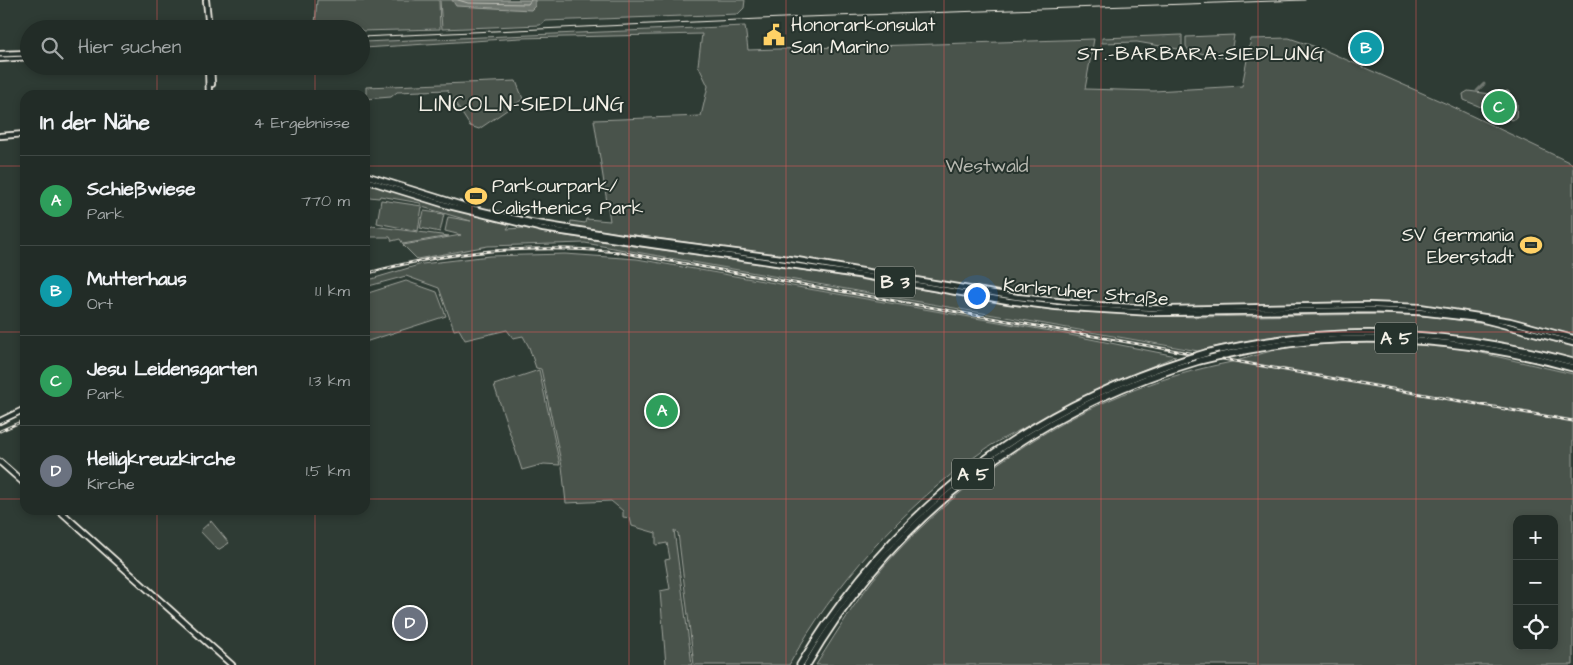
<!DOCTYPE html>
<html lang="de">
<head>
<meta charset="utf-8">
<style>
  body { margin:0; font-family:"Architects Daughter",sans-serif; background:#2a342f; color:#f1f3f6 }
  .controls { position:absolute; right:15px; bottom:15px; display:grid; overflow:hidden; border-radius:10px; box-shadow:0 2px 8px #0003 }
  .controls button { width:45px; height:45px; display:grid; place-items:center; padding:0; border:0; border-bottom:1px solid #3f4844; background:#222c27; color:#f1f3f6; font:25px sans-serif }
  .you { position:absolute; left:976px; top:295px; width:18px; height:18px; margin:-12px; border:4px solid #fff; border-radius:50%; background:#1a73e8; box-shadow:0 0 0 8px #1a73e833 }
  .badge { display:grid; place-items:center; width:32px; height:32px; border-radius:50%; background:#d6ab8b; color:#fff; font-size:16px; font-weight:700 }
  .pin { position:absolute; translate:-50% -50%; border:2px solid #fff; box-shadow:0 1px 5px #0006 }
  .list { margin:0; padding:0; list-style:none }
  h2 { display:flex; justify-content:space-between; align-items:center; height:65px; margin:0; padding:0 20px; font-size:21px }
  h2 small { font-size:16px; font-weight:400; color:#a2a7a7 }
  .list li { display:grid; grid-template-columns:32px 1fr auto; gap:15px; align-items:center; box-sizing:border-box; height:90px; padding:0 20px; border-top:1px solid #3f4844 }
  .list b { display:block; font-size:19px; white-space:nowrap }
  .list p { margin:0; font-size:16px; white-space:nowrap; color:#a2a7a7 }
  .list em { font-size:16px; font-style:normal; color:#a2a7a7 }
  .icon { flex:none; width:28px; height:28px; fill:none; stroke:currentColor; stroke-width:2; stroke-linecap:round; stroke-linejoin:round }
  .map { position:relative; flex:none; width:1573px; height:665px; overflow:hidden }
  .search { position:absolute; background:#222c27; box-shadow:0 2px 8px #0003; left:20px; top:20px; width:350px; height:55px; display:flex; align-items:center; gap:12px; box-sizing:border-box; padding:0 18px; border-radius:28px; color:#a2a7a7; font-size:19px }
  .panel { position:absolute; background:#222c27; box-shadow:0 2px 8px #0003; left:20px; top:90px; width:350px; height:425px; border-radius:15px }
  .map>svg:first-child { display:block }
  .green { fill:#48524c; stroke:#9ea29a; fill-rule:evenodd }
  .water { fill:#6f7770; stroke:#a4a8a0 }
  .lines { fill:none; stroke-linecap:round; stroke-linejoin:round }
  .shore { stroke:#bfc0b8; stroke-width:1 }
  .canal { stroke:#6f7770; stroke-width:3 }
  .secondary-casing { stroke:#f4f1e8; stroke-width:8 }
  .primary-casing { stroke:#f4f1e8; stroke-width:8 }
  .motorway-casing { stroke:#f4f1e8; stroke-width:9 }
  .secondary { stroke:#26332d; stroke-width:4.5 }
  .primary { stroke:#26332d; stroke-width:4.5 }
  .motorway { stroke:#26332d; stroke-width:5.5 }
  .tram { stroke:#f4f1e8; stroke-width:1 }
  .rail-casing { stroke:#f4f1e8; stroke-width:3 }
  .rail { stroke:#26332d; stroke-width:1; stroke-dasharray:4; stroke-linecap:butt }
  .motorway-bridge-casing { stroke:#f4f1e8; stroke-width:9; stroke-linecap:butt }
  .motorway-bridge { stroke:#26332d; stroke-width:5.5 }
  .grid { fill:none; stroke:#de5a58; stroke-width:1; stroke-opacity:0.55 }
  .labels { text-anchor:middle; stroke-width:4; stroke-linejoin:round; paint-order:stroke }
  .shield { fill:#26332d; stroke:#b6b8b0; stroke-width:1 }
  .shield-label { font-size:18px; font-weight:bold; fill:#f4f1e8 }
  .poi-label { font-size:19px; fill:#f4f1e8; stroke:#26332d; text-anchor:start }
  .park-label { font-size:19px; fill:#b8b9b1; stroke:#26332d }
  .street-label { font-size:19px; fill:#f4f1e8; stroke:#26332d }
  .neighbourhood-label { font-size:20px; letter-spacing:1px; fill:#f4f1e8; stroke:#26332d }
  .quarter-label { font-size:21px; letter-spacing:1px; fill:#f4f1e8; stroke:#26332d }
</style>
</head>
<body>
<div class="map">
<svg width="1573" height="665" viewBox="0 0 1573 665">
  <rect width="100%" height="100%" fill="#2e3b34"/>
  <filter id="ink" filterUnits="userSpaceOnUse"><feTurbulence type="fractalNoise" baseFrequency=".02" numOctaves="2"/><feDisplacementMap in="SourceGraphic" scale="10" xChannelSelector="R" yChannelSelector="G"/><feConvolveMatrix kernelMatrix="1 2 1 2 8 2 1 2 1" color-interpolation-filters="sRGB"/></filter>
  <g filter="url(#ink)">
    <!-- green -->
    <g class="green">
      <path d="M317,0H439L440,29L361,31V29H321L315,24Z"/>
      <path d="M440,0H745L744,8L738,14L545,21L540,25L442,29Z"/>
      <path d="M745,26L748,50L1094,39L1085,89L1154,91L1242,86L1251,39L1289,38L1322,49L1447,104L1573,164V337L1496,316L1390,304L1183,308L1049,299L786,256L570,226L571,221L585,223L586,219L610,221L594,120L701,116L708,86L698,65L702,34L520,38L364,48L363,42Z"/>
      <path d="M1182,35V46L1178,49L1137,42L1102,43V38Z"/>
      <path d="M1234,35L1231,53L1226,58L1189,51L1186,46V37Z"/>
      <path d="M516,81L523,99L479,129L470,126L447,90L397,92L391,97L366,99V87Z"/>
      <path d="M1468,91L1491,94L1508,91L1517,103L1516,118L1512,120L1464,100L1463,94Z"/>
      <path d="M365,183L510,225L507,229L524,228L566,236L835,275L1019,306L1081,312L1194,317L1388,314L1438,317L1497,326L1573,347V360C1449,325 1324,319 1198,351L585,243L488,246L417,259L403,245L461,235L445,231L448,217L471,221L422,207L418,231L377,223L381,200L422,206L420,203L380,196L379,198L369,197V192L365,191Z"/>
      <path d="M424,211L444,214L440,232L420,228Z"/>
      <path d="M372,226L449,236L403,244L400,239L392,241L390,237H365V231Z"/>
      <path d="M565,254L637,259L1050,331L1176,356C1123,378 1072,401 1022,429C1008,436 993,443 980,453C905,505 833,585 789,665H694L678,533L674,530L692,665H666L660,591L670,589L665,560L670,559L667,543L656,545V533L632,526L630,518L623,517V511L611,501L566,503L562,466L541,369L536,368L529,347L523,336L513,338L507,330L465,340L459,329L454,330L439,288L406,276L365,287V281L422,264L490,256Z"/>
      <path d="M406,281L437,292L446,316L365,342V294Z"/>
      <path d="M1395,343L1464,349L1573,374V665H816C840,627 864,587 895,554C984,459 1099,388 1227,363C1247,359 1266,351 1286,348C1322,343 1359,343 1395,343ZM1517,519H1554V646H1517Z"/>
      <path d="M539,370L560,465L544,464L522,470L494,385Z"/>
      <path d="M211,521L229,543L218,550L200,531Z"/>
    </g>
    <!-- water -->
    <path class="water" d="M452,0H535V6L531,10L456,6Z"/>
    <g class="lines">
      <!-- shore -->
      <path class="shore" d="M458,0L468,3L528,4L531,0"/>
      <!-- canal -->
      <path class="canal" d="M1477,91L1484,84"/>
      <!-- secondary casing -->
      <g class="secondary-casing">
        <g id="secondary">
          <path d="M206,0L209,29"/>
          <path d="M0,54L29,53"/>
          <path d="M0,59L29,57"/>
          <path d="M208,66L209,95"/>
          <path d="M211,66L212,84"/>
          <path d="M0,421L25,409"/>
          <path d="M0,462L25,484"/>
          <path d="M59,510L232,665"/>
        </g>
      </g>
      <!-- primary casing -->
      <g class="primary-casing">
        <g id="primary">
          <path d="M0,136L25,134"/>
          <path d="M365,175L478,210L530,222L628,238L797,260L1017,297L1096,305L1171,309L1368,305L1420,307L1510,321L1573,338"/>
          <path d="M365,180L449,206L543,229L859,275L1008,301L1056,307L1153,313L1369,310L1419,312L1480,319L1573,343"/>
        </g>
      </g>
      <!-- motorway casing -->
      <g class="motorway-casing">
        <g id="motorway">
          <path d="M1206,353C1333,323 1448,329 1573,362"/>
          <path d="M1220,356C1338,328 1456,336 1573,368"/>
          <path d="M800,665C890,514 1019,412 1186,359"/>
          <path d="M807,665C894,515 1033,410 1199,361"/>
        </g>
      </g>
      <!-- secondary -->
      <use href="#secondary" class="secondary"/>
      <!-- primary -->
      <use href="#primary" class="primary"/>
      <!-- motorway -->
      <use href="#motorway" class="motorway"/>
      <!-- tram -->
      <g class="tram">
        <path d="M361,37L805,17L1305,0"/>
        <path d="M0,57L29,56"/>
      </g>
      <!-- rail casing -->
      <g class="rail-casing">
        <g id="rail">
          <path d="M365,274C448,250 533,244 619,252L1573,421"/>
          <path d="M0,431L25,420"/>
        </g>
      </g>
      <!-- rail -->
      <use href="#rail" class="rail"/>
      <!-- motorway-bridge casing -->
      <g class="motorway-bridge-casing">
        <g id="motorway-bridge">
          <path d="M1186,359L1206,353"/>
          <path d="M1199,361L1220,356"/>
        </g>
      </g>
      <!-- motorway-bridge -->
      <use href="#motorway-bridge" class="motorway-bridge"/>
    </g>
  </g>
  <!-- grid -->
  <path class="grid" d="M157,0V29M315,0V29M472,0V665M629,0V665M786,0V665M944,0V665M1101,0V665M1258,0V665M1416,0V665M157,66V95M315,66V95M0,166H25M365,166H1573M0,332H25M365,332H1573M0,499H25M365,499H1573M157,510V665M315,510V665"/>
  <!-- icons -->
  <defs>
    <g id="civic-bare" transform="scale(1.725)"><path d="M-.6-6.5H3V-4.5H.6V-3L4-1V1h2V6H-6V1h2V-1L-.6-3ZM-1.2 2.5V6h2.4V2.5Z" fill="#ffd166" stroke="#26332d" stroke-width="2.5" paint-order="stroke"/></g>
    <g id="stadium-bare" transform="scale(1.725)"><path d="M0-5a6.5 5 0 1 0 0 10a6.5 5 0 1 0 0-10ZM-3.5-1.8h7v3.6h-7Z" fill="#ffd166" stroke="#26332d" stroke-width="2.5" paint-order="stroke"/></g>
  </defs>
  <g fill-rule="evenodd">
    <use href="#civic-bare" x="774" y="35"/>
    <use href="#stadium-bare" x="476" y="196"/>
    <use href="#stadium-bare" x="1531" y="245"/>
  </g>
  <g class="labels">
    <!-- shield labels -->
    <g class="shield">
      <rect x="875" y="266.5" width="40" height="31" rx="4"/>
      <rect x="1375" y="322.5" width="42" height="31" rx="4"/>
      <rect x="952" y="458.5" width="42" height="31" rx="4"/>
    </g>
    <g class="shield-label">
      <text x="895" y="288">B 3</text>
      <text x="1396" y="344">A 5</text>
      <text x="973" y="480">A 5</text>
    </g>
    <!-- poi labels -->
    <g class="poi-label">
      <text x="791" y="31">Honorarkonsulat<tspan x="791" dy="22">San Marino</tspan></text>
      <text x="492" y="192">Parkourpark/<tspan x="492" dy="22">Calisthenics Park</tspan></text>
      <text x="1514" y="241" text-anchor="end">SV Germania<tspan x="1514" dy="22">Eberstadt</tspan></text>
    </g>
    <!-- park labels -->
    <g class="park-label">
      <text x="987" y="172">Westwald</text>
    </g>
    <!-- street labels -->
    <g class="street-label">
      <text transform="translate(1086 291) rotate(5)" y="7">Karlsruher Straße</text>
    </g>
    <!-- neighbourhood labels -->
    <g class="neighbourhood-label">
      <text x="1201" y="60">ST.-BARBARA-SIEDLUNG</text>
    </g>
    <!-- quarter labels -->
    <g class="quarter-label">
      <text x="522" y="111">LINCOLN-SIEDLUNG</text>
    </g>
  </g>
</svg>
<div class="controls">
<button>+</button>
<button>−</button>
<button><svg class="icon" aria-label="locate" viewBox="0 0 24 24"><circle cx="12" cy="12" r="6"/><path d="M12 2v4M12 18v4M2 12h4M18 12h4"/></svg></button>
</div>
<div class="you"></div>
<div class="pin badge" style="left:662px;top:411px;background:#2e9e5b">A</div>
<div class="pin badge" style="left:1366px;top:48px;background:#0f9aa8">B</div>
<div class="pin badge" style="left:1499px;top:107px;background:#2e9e5b">C</div>
<div class="pin badge" style="left:410px;top:623px;background:#6b7280">D</div>
<div class="search"><svg class="icon" aria-label="search" viewBox="0 0 24 24"><circle cx="10" cy="10" r="6"/><path d="M15 15l6 6"/></svg>Hier suchen</div>
<section class="panel">
<h2>In der Nähe<small>4 Ergebnisse</small></h2>
<ul class="list">
<li><span class="badge" style="background:#2e9e5b">A</span><div><b>Schießwiese</b><p>Park</p></div><em>770 m</em></li>
<li><span class="badge" style="background:#0f9aa8">B</span><div><b>Mutterhaus</b><p>Ort</p></div><em>1.1 km</em></li>
<li><span class="badge" style="background:#2e9e5b">C</span><div><b>Jesu Leidensgarten</b><p>Park</p></div><em>1.3 km</em></li>
<li><span class="badge" style="background:#6b7280">D</span><div><b>Heiligkreuzkirche</b><p>Kirche</p></div><em>1.5 km</em></li>
</ul>
</section>
</div>
</body>
</html>
